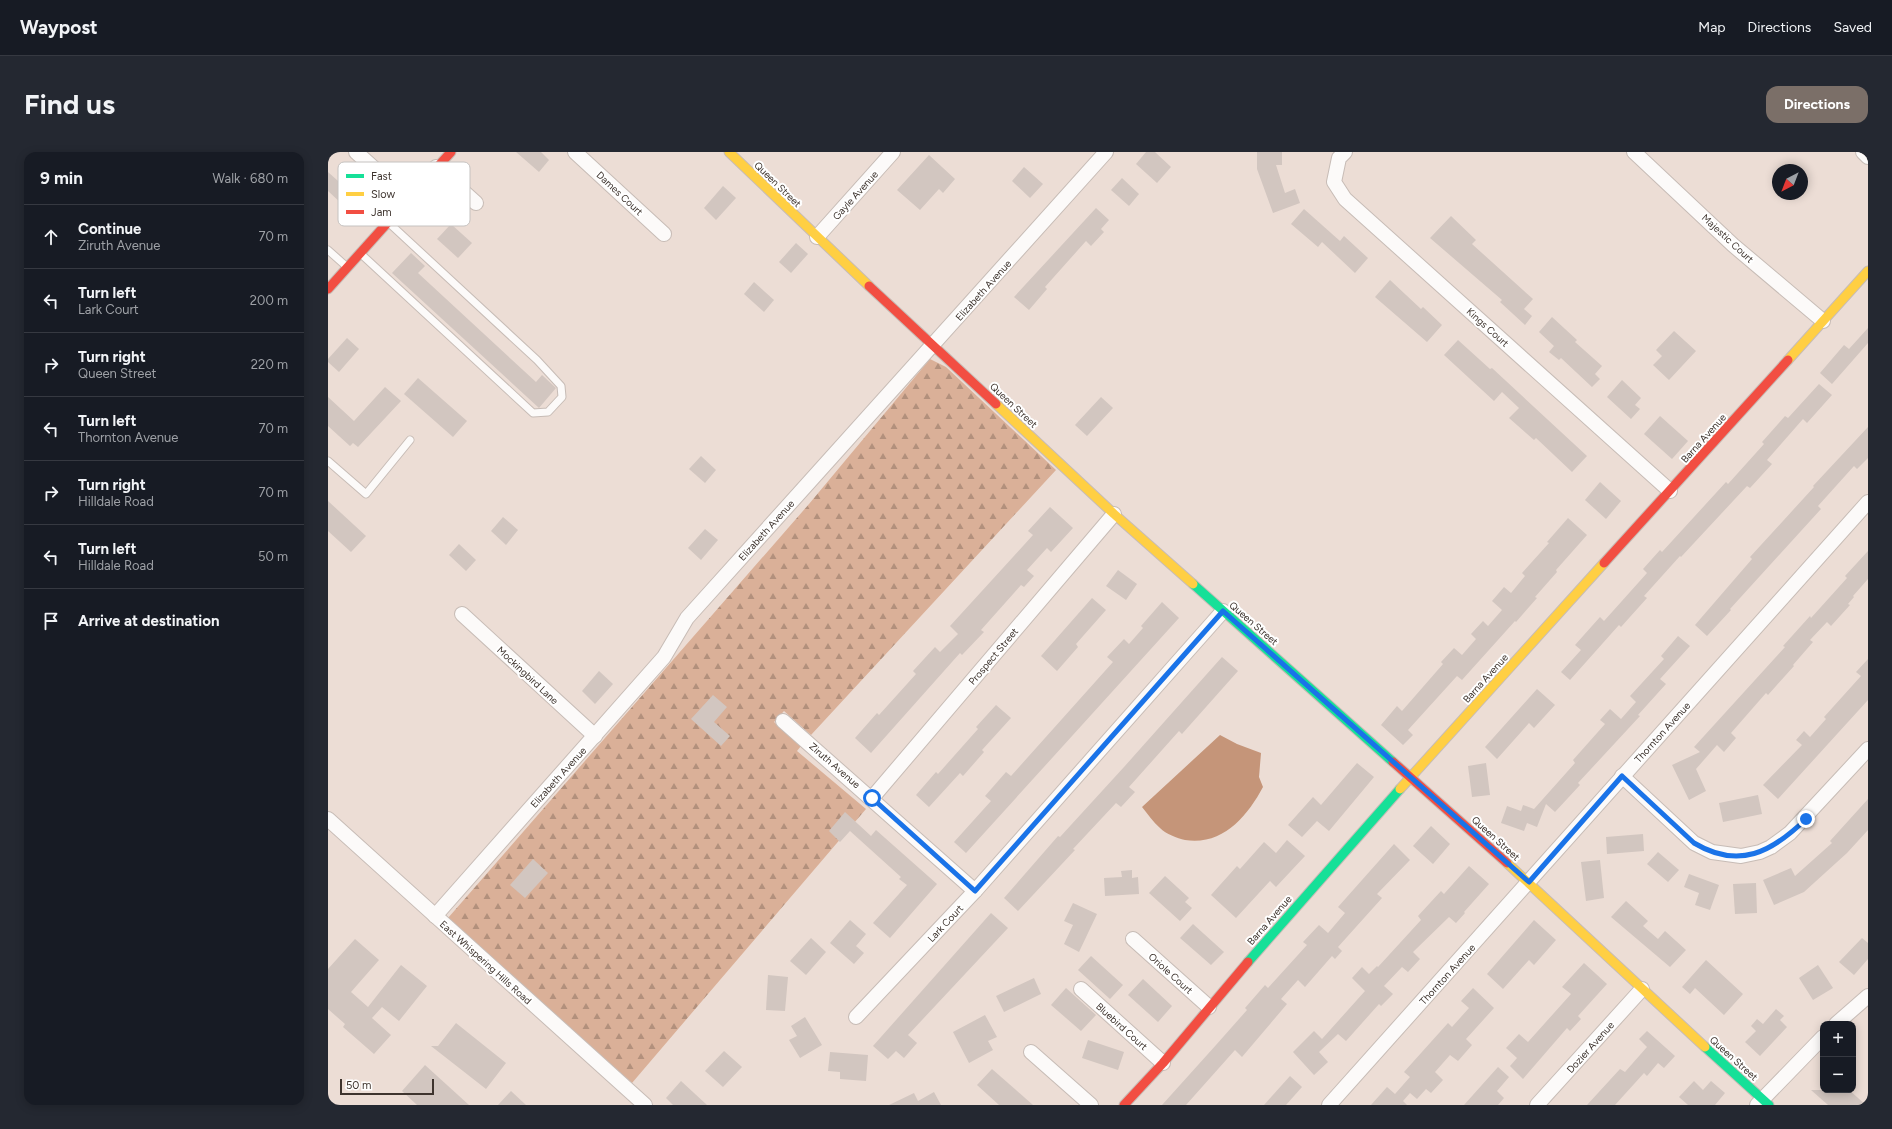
<!DOCTYPE html>
<html lang="en">
<head>
<meta charset="utf-8">
<style>
  body { margin:0; font-family:Figtree,sans-serif; background:#242831; color:#f1f3f6 }
  .controls { position:absolute; right:12px; bottom:12px; display:grid; overflow:hidden; border-radius:8px; box-shadow:0 2px 10px #0003 }
  .controls button { width:36px; height:36px; display:grid; place-items:center; padding:0; border:0; border-bottom:1px solid #363941; background:#171b24; color:#f1f3f6; font:20px sans-serif }
  .compass { position:absolute; left:1444px; top:12px; width:36px; height:36px; border-radius:50%; background:#171b24; box-shadow:0 2px 10px #0003; rotate:222deg }
  .scale { position:absolute; left:12px; bottom:10px; width:94px; box-sizing:border-box; padding-left:4px; border:2px solid #3e342e; border-top:0; font-size:11px; line-height:14px; white-space:nowrap; color:#3e342e; -webkit-text-stroke:3px #fff; paint-order:stroke }
  .stop { position:absolute; width:12px; height:12px; margin:-9px; border:3px solid #1a73e8; border-radius:50%; background:#fff }
  .stop.end { background:#1a73e8; border-color:#fff; box-shadow:0 1px 4px #0008 }
  .list { margin:0; padding:0; list-style:none }
  h2 { display:flex; justify-content:space-between; align-items:center; height:52px; margin:0; padding:0 16px; font-size:17px }
  h2 small { font-size:13px; font-weight:400; color:#9ea1a6 }
  .list li { display:grid; grid-template-columns:26px 1fr auto; gap:12px; align-items:center; box-sizing:border-box; height:64px; padding:0 16px; border-top:1px solid #363941 }
  .list b { display:block; font-size:15px; white-space:nowrap }
  .list p { margin:0; font-size:13px; white-space:nowrap; color:#9ea1a6 }
  .list em { font-size:13px; font-style:normal; color:#9ea1a6 }
  .icon { flex:none; width:22px; height:22px; fill:none; stroke:currentColor; stroke-width:2; stroke-linecap:round; stroke-linejoin:round }
  .map { position:relative; flex:none; width:1540px; height:953px; overflow:hidden; border-radius:12px }
  header { display:flex; align-items:center; gap:24px; box-sizing:border-box; height:56px; padding:0 20px; background:#171b24; border-bottom:1px solid #363941 }
  header strong { font-size:19px }
  nav { display:flex; gap:22px; margin-inline-start:auto; font-size:14px }
  .intro { display:flex; align-items:center; justify-content:space-between; box-sizing:border-box; height:96px; padding:0 24px }
  h1 { margin:0; font-size:28px }
  .button { padding:10px 18px; border-radius:12px; background:#7b6f68; color:#fff; font-size:14px; font-weight:700 }
  main { display:flex; gap:24px; padding:0 24px }
  aside { flex:1; background:#171b24; border-radius:12px; box-shadow:0 2px 10px #0003 }
  .map>svg:first-child { display:block }
  .forest { fill:url(#forest-firs) }
  .water { fill:#c59579 }
  .building { fill:#d2c6c0 }
  .lines { fill:none; stroke-linecap:round; stroke-linejoin:round }
  .lane-casing { stroke:#c7bcb6; stroke-width:9 }
  .street-casing { stroke:#c7bcb6; stroke-width:16 }
  .fast-casing { stroke:#c7bcb6; stroke-width:11 }
  .slow-casing { stroke:#c7bcb6; stroke-width:11 }
  .jam-casing { stroke:#c7bcb6; stroke-width:11 }
  .lane { stroke:#fcfaf9; stroke-width:7 }
  .street { stroke:#fcfaf9; stroke-width:14 }
  .fast { stroke:#16e098; stroke-width:9 }
  .slow { stroke:#ffcf43; stroke-width:9 }
  .jam { stroke:#f24e42; stroke-width:9 }
  .route { stroke:#1a73e8; stroke-width:5 }
  .labels { text-anchor:middle; stroke-width:4; stroke-linejoin:round; paint-order:stroke }
  .street-label { font-size:10px; fill:#3e342e; stroke:#fff }
  .key { fill:#fff; stroke:#c5c2c0; stroke-width:1 }
  .key-label { font-size:11px; fill:#3e342e }
</style>
</head>
<body>
<header>
<strong>Waypost</strong>
<nav><a>Map</a><a>Directions</a><a>Saved</a></nav>
</header>
<div class="intro"><h1>Find us</h1><a class="button">Directions</a></div>
<main>
<aside>
<h2>9 min<small>Walk · 680 m</small></h2>
<ul class="list">
<li><svg class="icon" aria-label="ahead" viewBox="0 0 24 24"><path d="M12 20V5M6 11l6-6 6 6"/></svg><div><b>Continue</b><p>Ziruth Avenue</p></div><em>70 m</em></li>
<li><svg class="icon" aria-label="left" viewBox="0 0 24 24"><path d="M17 20v-9H6M10 6l-5 5 5 5"/></svg><div><b>Turn left</b><p>Lark Court</p></div><em>200 m</em></li>
<li><svg class="icon" aria-label="right" viewBox="0 0 24 24"><path d="M7 20v-9h11M14 6l5 5-5 5"/></svg><div><b>Turn right</b><p>Queen Street</p></div><em>220 m</em></li>
<li><svg class="icon" aria-label="left" viewBox="0 0 24 24"><path d="M17 20v-9H6M10 6l-5 5 5 5"/></svg><div><b>Turn left</b><p>Thornton Avenue</p></div><em>70 m</em></li>
<li><svg class="icon" aria-label="right" viewBox="0 0 24 24"><path d="M7 20v-9h11M14 6l5 5-5 5"/></svg><div><b>Turn right</b><p>Hilldale Road</p></div><em>70 m</em></li>
<li><svg class="icon" aria-label="left" viewBox="0 0 24 24"><path d="M17 20v-9H6M10 6l-5 5 5 5"/></svg><div><b>Turn left</b><p>Hilldale Road</p></div><em>50 m</em></li>
<li><svg class="icon" aria-label="arrive" viewBox="0 0 24 24"><path d="M6 21V4h12l-3 4 3 4H6"/></svg><div><b>Arrive at destination</b></div></li>
</ul>
</aside>
<div class="map">
<svg width="1540" height="953" viewBox="0 0 1540 953">
  <defs>
    <pattern id="forest-firs" width="22" height="20" patternUnits="userSpaceOnUse"><rect width="22" height="20" fill="#dab098"/><path d="M5 1l3.5 6h-7zM16 11l3.5 6h-7z" fill="#b2907c"/></pattern>
  </defs>
  <rect width="100%" height="100%" fill="#ecddd5"/>
  <!-- forest -->
  <path class="forest" d="M602,207L618,215L728,318L483,583L456,559L446,570L473,594L469,599L538,657L304,931L120,766L481,352Z"/>
  <!-- water -->
  <path class="water" d="M892,583L909,592L933,601L931,625L935,635C919,665 894,694 857,688C849,686 838,682 832,676C825,670 820,662 814,655Z"/>
  <!-- building -->
  <g class="building">
    <path d="M188,0H213L221,8L211,20Z"/>
    <path d="M818,0H827L843,15L829,31L808,12Z"/>
    <path d="M929,0H954V13H948L957,41L967,37L972,51L945,61L929,17Z"/>
    <path d="M601,3L627,27L615,41L611,37L592,58L569,38Z"/>
    <path d="M696,15L715,32L702,46L684,29Z"/>
    <path d="M0,20L19,37L21,35L41,52L29,66L0,39Z"/>
    <path d="M794,26L811,42L801,54L783,38Z"/>
    <path d="M395,34L408,46L388,68L376,56Z"/>
    <path d="M768,56L781,68L773,77L776,80L763,94L758,89L717,135L719,137L701,158L686,145Z"/>
    <path d="M976,57L1012,89L1016,84L1040,106L1027,121L994,90L990,95L963,72Z"/>
    <path d="M1123,64L1148,88L1144,92L1205,147L1196,157L1204,164L1197,173L1172,150L1174,148L1102,86Z"/>
    <path d="M123,72L144,91L130,106L109,87Z"/>
    <path d="M468,91L480,102L463,121L451,110Z"/>
    <path d="M83,101L97,114L90,121L208,230L214,223L228,236L211,256L64,121Z"/>
    <path d="M1062,128L1093,157L1095,155L1114,173L1099,190L1047,145Z"/>
    <path d="M426,130L446,148L436,160L416,142Z"/>
    <path d="M1224,165L1249,188L1247,190L1274,214L1267,222L1272,227L1264,235L1233,206L1231,208L1221,200L1226,194L1211,180Z"/>
    <path d="M1540,176V191L1504,232L1492,221L1516,193L1521,197Z"/>
    <path d="M1346,179L1368,199L1341,228L1325,213L1334,204L1328,198Z"/>
    <path d="M19,186L31,197L11,220L0,210V207Z"/>
    <path d="M1130,188L1162,217L1164,216L1259,304L1244,320L1208,286L1206,288L1181,266L1191,256L1174,240L1166,249L1116,203Z"/>
    <path d="M90,226L139,269L125,285L76,242Z"/>
    <path d="M1294,228L1313,246L1307,253L1312,257L1303,267L1279,245Z"/>
    <path d="M1491,232L1504,243L1479,271L1475,267L1439,308L1444,312L1422,336L1419,334L1353,405L1352,404L1316,444L1319,446L1293,475L1291,473L1242,528L1233,520L1253,498L1247,493L1272,465L1276,469L1319,421L1315,417L1332,398L1334,400L1398,330L1400,332L1436,292L1434,290L1457,264L1460,266Z"/>
    <path d="M57,235L73,249L30,295L25,291L22,294L0,274V245L26,269Z"/>
    <path d="M773,245L785,256L759,284L747,273Z"/>
    <path d="M1332,264L1360,289L1344,307L1316,282Z"/>
    <path d="M1540,275V306L1529,317L1526,314L1490,354L1493,357L1402,457L1403,458L1379,484L1367,473L1424,407L1422,405L1486,335L1485,334Z"/>
    <path d="M373,304L388,318L377,331L361,317Z"/>
    <path d="M1272,330L1293,349L1278,367L1257,348Z"/>
    <path d="M0,349L38,384L23,400L0,379Z"/>
    <path d="M722,355L745,376L723,400L719,396L699,418L706,424L696,435L693,433L653,478L656,480L634,503L632,501L543,601L527,586L549,561L551,563L588,522L585,519L607,495L612,500L630,482L622,474L705,383L700,379Z"/>
    <path d="M175,365L190,378L178,393L163,379Z"/>
    <path d="M1240,366L1259,383L1228,418L1229,420L1207,445L1209,446L1188,470L1187,469L1134,528L1129,524L1080,578L1085,583L1075,593L1053,573L1069,554L1074,559L1115,512L1113,510L1126,496L1134,503L1148,487L1143,482L1155,469L1160,474L1174,458L1164,449L1176,435L1183,441L1197,424L1194,421L1221,391L1219,390Z"/>
    <path d="M377,377L390,388L373,408L360,396Z"/>
    <path d="M131,392L148,408L138,419L121,403Z"/>
    <path d="M1540,399V427L1525,444L1526,445L1520,452L1522,453L1503,474L1499,470L1482,488L1485,490L1465,513L1466,514L1440,543L1438,541L1403,581L1408,586L1396,600L1389,593L1368,617L1378,639L1361,648L1344,613L1372,600L1366,595L1457,495L1455,494L1482,464L1483,466L1519,426L1517,424Z"/>
    <path d="M790,418L809,432L798,448L778,434Z"/>
    <path d="M764,446L778,458L748,492L750,495L729,519L713,504Z"/>
    <path d="M834,450L851,466L638,701L626,690L663,649L657,644L678,620L683,624L785,510L779,505L796,487L801,492L815,476L813,474Z"/>
    <path d="M1350,484L1362,494L1332,527L1338,532L1310,563L1312,564L1250,631L1252,633L1227,660L1218,652L1209,675L1199,671L1196,679L1173,671L1179,654L1193,659L1195,653L1206,657L1247,611L1245,608L1277,572L1272,568L1282,557L1293,567L1308,550L1302,544L1336,507L1333,504Z"/>
    <path d="M894,505L910,519L854,582L851,579L801,635L807,640L793,655L788,651L745,697L747,698L690,759L676,746L730,684L732,685L796,615Z"/>
    <path d="M1540,507V548L1450,647L1435,633L1474,593L1468,588L1476,579L1482,585L1498,567L1496,565L1533,524L1528,520Z"/>
    <path d="M271,519L285,532L267,552L254,539Z"/>
    <path d="M1209,537L1227,553L1206,576L1201,571L1169,607L1157,595Z"/>
    <path d="M385,543L399,555L386,570L402,584L393,594L363,567Z"/>
    <path d="M668,553L683,566L654,598L656,600L635,624L632,621L601,655L588,643L608,620L610,622L650,577L648,575Z"/>
    <path d="M1029,611L1046,625L1001,679L989,669L974,685L960,673L985,645L993,653Z"/>
    <path d="M1158,611L1162,643L1144,645L1140,614Z"/>
    <path d="M1430,643L1434,662L1395,670L1391,651Z"/>
    <path d="M1540,647V678L1519,701L1476,740L1446,753L1435,728L1463,716L1467,724L1504,691L1502,689Z"/>
    <path d="M517,660L543,684L548,678L609,732L562,786L545,771L579,733L571,727L573,725L522,679L512,690L501,679Z"/>
    <path d="M1103,674L1122,692L1105,712L1085,694Z"/>
    <path d="M1315,682L1316,699L1279,702L1278,685Z"/>
    <path d="M959,688L977,704L948,735L942,729L908,766L883,743L909,714L912,717L936,690L948,701Z"/>
    <path d="M1066,692L1082,708L1049,742L1054,746L1010,795L1014,799L1007,807L1004,804L977,835L970,828L953,847L959,852L914,905L907,898L858,953H834L888,893L919,858L917,856L937,833L940,836L979,793L975,790L991,773L1000,781L1017,761L1010,755Z"/>
    <path d="M1330,700L1351,718L1340,730L1319,712Z"/>
    <path d="M205,707L220,721L197,746L182,733Z"/>
    <path d="M1272,708L1276,746L1258,749L1253,710Z"/>
    <path d="M1141,714L1161,732L1136,760L1137,761L1128,771L1121,765L1085,800L1092,807L1080,820L1074,815L1056,834L1065,842L1053,854L1051,852L1018,889L1010,882L991,900L1000,910L986,923L965,900L986,879L994,887L1037,839L1024,826L1034,815L1041,822L1049,814L1050,815L1093,768L1090,764L1113,739L1116,742Z"/>
    <path d="M804,718V726L810,725L811,742L777,744L776,726L794,725L793,719Z"/>
    <path d="M1361,722L1391,733L1382,758L1367,753L1371,741L1356,735Z"/>
    <path d="M837,724L861,746L857,750L864,756L852,769L821,741Z"/>
    <path d="M1428,731L1429,761L1407,762L1405,732Z"/>
    <path d="M1298,749L1320,769L1315,774L1330,787L1337,779L1358,798L1342,815L1283,765Z"/>
    <path d="M745,751L769,762L751,800L736,792L745,773L736,769Z"/>
    <path d="M663,761L680,776L580,883L589,891L576,906L568,899L560,907L545,894Z"/>
    <path d="M522,768L538,782L528,794L536,801L526,812L502,791Z"/>
    <path d="M1206,768L1228,788L1206,813L1201,808L1175,837L1159,822Z"/>
    <path d="M865,772L896,800L883,813L852,786Z"/>
    <path d="M483,786L498,800L478,823L462,809Z"/>
    <path d="M1534,786L1540,791V807L1526,823L1511,810Z"/>
    <path d="M27,787L51,808L23,840L40,855L73,813L99,834L71,869L54,855L44,866L63,883L46,902L15,875L17,872L0,857V817Z"/>
    <path d="M763,804L795,833L782,847L750,818Z"/>
    <path d="M1378,808L1415,842L1396,863L1367,836L1362,842L1354,835Z"/>
    <path d="M1256,811L1279,832L1250,864L1253,867L1242,879L1239,876L1195,927L1182,914L1189,906L1178,896L1191,882L1200,890L1243,842L1234,835Z"/>
    <path d="M1490,813L1505,836L1485,848L1471,826Z"/>
    <path d="M440,823L460,825L457,859L438,858Z"/>
    <path d="M706,826L713,842L676,860L668,844Z"/>
    <path d="M815,827L844,854L830,870L800,843Z"/>
    <path d="M738,836L768,863L753,879L723,853Z"/>
    <path d="M1145,836L1166,856L1138,887L1144,893L1130,909L1122,903L1107,920L1115,928L1103,941L1098,937L1089,947L1082,941L1075,949L1079,953H1043L1059,935L1067,942L1082,925L1076,920L1120,871L1124,875L1141,856L1133,849Z"/>
    <path d="M1448,857L1456,864L1452,868L1459,875L1432,904L1417,890L1428,879L1423,874L1429,867L1435,872Z"/>
    <path d="M657,863L669,885L660,889L665,898L641,911L625,880Z"/>
    <path d="M477,865L494,893L472,906L461,888L469,884L463,874Z"/>
    <path d="M128,871L178,911L158,937L103,894H110Z"/>
    <path d="M1319,879L1347,904L1336,916L1330,911L1319,924L1316,921L1287,953H1259L1292,917L1297,920L1319,895L1311,887Z"/>
    <path d="M760,888L796,900L790,918L754,906Z"/>
    <path d="M396,899L414,915L395,935L377,919Z"/>
    <path d="M502,900L540,903L538,929L512,927V920L500,919Z"/>
    <path d="M97,913L141,953H89L74,939Z"/>
    <path d="M1170,915L1181,925L1169,939L1176,946L1170,953H1136Z"/>
    <path d="M664,917L705,953H671L649,933Z"/>
    <path d="M962,924L974,935L958,953H936Z"/>
    <path d="M353,929L379,953H345L338,946Z"/>
    <path d="M1366,929L1375,938L1383,929L1397,941L1387,953H1360L1351,945Z"/>
    <path d="M1483,938H1521L1538,953H1500Z"/>
    <path d="M183,939L198,953H170Z"/>
    <path d="M606,940L613,953H561L586,941L590,949Z"/>
  </g>
  <g class="lines">
    <!-- lane casing -->
    <g class="lane-casing">
      <g id="lane">
        <path d="M0,98L19,115"/>
        <path d="M33,102L205,261L220,260L234,245L233,234L209,208L61,71"/>
        <path d="M0,309L38,342L82,288"/>
      </g>
    </g>
    <!-- street casing -->
    <g class="street-casing">
      <g id="street">
        <path d="M28,0L80,47"/>
        <path d="M247,0L336,82"/>
        <path d="M1017,0L1011,6L1006,30L1017,47L1342,339"/>
        <path d="M1306,0L1405,93L1495,169"/>
        <path d="M1535,0L1540,5"/>
        <path d="M108,15L148,51"/>
        <path d="M489,85L565,0"/>
        <path d="M134,462L267,584"/>
        <path d="M455,569L647,739"/>
        <path d="M1294,624L1366,691L1384,700L1413,704L1432,700L1443,695L1462,681L1540,597"/>
        <path d="M544,646L786,362"/>
        <path d="M0,667L317,953"/>
        <path d="M107,764L336,505L359,466L778,0"/>
        <path d="M805,787L881,855"/>
        <path d="M753,837L835,911"/>
        <path d="M528,865L647,739L895,459"/>
        <path d="M1508,872L1540,844"/>
        <path d="M703,900L763,953"/>
        <path d="M1001,953L1540,350"/>
        <path d="M1209,953L1314,837"/>
        <path d="M1429,953L1495,885"/>
      </g>
    </g>
    <!-- fast casing -->
    <g class="fast-casing">
      <g id="fast">
        <path d="M865,432L1065,610"/>
        <path d="M920,810L1072,637"/>
        <path d="M1377,895L1441,953"/>
      </g>
    </g>
    <!-- slow casing -->
    <g class="slow-casing">
      <g id="slow">
        <path d="M401,0L541,134"/>
        <path d="M1460,208L1540,119"/>
        <path d="M668,252L786,362L865,432"/>
        <path d="M1072,637L1276,411"/>
        <path d="M1179,711L1377,895"/>
      </g>
    </g>
    <!-- jam casing -->
    <g class="jam-casing">
      <g id="jam">
        <path d="M541,134L668,252"/>
        <path d="M0,137L123,0"/>
        <path d="M1276,411L1460,208"/>
        <path d="M1065,610L1179,711"/>
        <path d="M796,953L835,911L920,810"/>
      </g>
    </g>
    <!-- lane -->
    <use href="#lane" class="lane"/>
    <!-- street -->
    <use href="#street" class="street"/>
    <!-- fast -->
    <use href="#fast" class="fast"/>
    <!-- slow -->
    <use href="#slow" class="slow"/>
    <!-- jam -->
    <use href="#jam" class="jam"/>
  </g>
  <g class="lines">
    <!-- route -->
    <path class="route" d="M544,646L647,739L895,459L1201,730L1294,624L1366,691C1411,718 1444,700 1478,667"/>
  </g>
  <g class="labels">
    <!-- street labels -->
    <g class="street-label">
      <text transform="translate(450 32) rotate(44)" y="4">Queen Street</text>
      <text transform="translate(292 41) rotate(43)" y="4">Dames Court</text>
      <text transform="translate(527 43) rotate(-48)" y="4">Gayle Avenue</text>
      <text transform="translate(1400 86) rotate(43)" y="4">Majestic Court</text>
      <text transform="translate(655 138) rotate(-48)" y="4">Elizabeth Avenue</text>
      <text transform="translate(1160 175) rotate(42)" y="4">Kings Court</text>
      <text transform="translate(686 253) rotate(43)" y="4">Queen Street</text>
      <text transform="translate(1375 286) rotate(-48)" y="4">Barna Avenue</text>
      <text transform="translate(438 378) rotate(-48)" y="4">Elizabeth Avenue</text>
      <text transform="translate(926 471) rotate(41)" y="4">Queen Street</text>
      <text transform="translate(665 504) rotate(-50)" y="4">Prospect Street</text>
      <text transform="translate(200 523) rotate(43)" y="4">Mockingbird Lane</text>
      <text transform="translate(1157 526) rotate(-48)" y="4">Barna Avenue</text>
      <text transform="translate(1334 580) rotate(-48)" y="4">Thornton Avenue</text>
      <text transform="translate(507 613) rotate(41)" y="4">Ziruth Avenue</text>
      <text transform="translate(230 625) rotate(-48)" y="4">Elizabeth Avenue</text>
      <text transform="translate(1168 686) rotate(42)" y="4">Queen Street</text>
      <text transform="translate(941 768) rotate(-49)" y="4">Barna Avenue</text>
      <text transform="translate(617 771) rotate(-47)" y="4">Lark Court</text>
      <text transform="translate(158 810) rotate(42)" y="4">East Whispering Hills Road</text>
      <text transform="translate(843 821) rotate(42)" y="4">Oriole Court</text>
      <text transform="translate(1119 822) rotate(-48)" y="4">Thornton Avenue</text>
      <text transform="translate(794 874) rotate(42)" y="4">Bluebird Court</text>
      <text transform="translate(1262 895) rotate(-48)" y="4">Dozier Avenue</text>
      <text transform="translate(1406 906) rotate(42)" y="4">Queen Street</text>
    </g>
  </g>
  <!-- legend -->
  <rect x="10" y="10" width="132" height="64" rx="6" class="key"/>
  <rect x="18" y="22" width="18" height="4" fill="#16e098"/>
  <rect x="18" y="40" width="18" height="4" fill="#ffcf43"/>
  <rect x="18" y="58" width="18" height="4" fill="#f24e42"/>
  <g class="key-label">
    <text x="43" y="28">Fast</text>
    <text x="43" y="46">Slow</text>
    <text x="43" y="64">Jam</text>
  </g>
</svg>
<div class="controls">
<button>+</button>
<button>−</button>
</div>
<svg class="compass" viewBox="-18 -18 36 36"><path d="M0-13l5 13h-10z" fill="#e53935"/><path d="M0 13l5-13h-10z" fill="#9ea1a6"/></svg>
<div class="scale">50 m</div>
<div class="stop" style="left:544px;top:646px"></div>
<div class="stop end" style="left:1478px;top:667px"></div>
</div>
</main>
</body>
</html>
